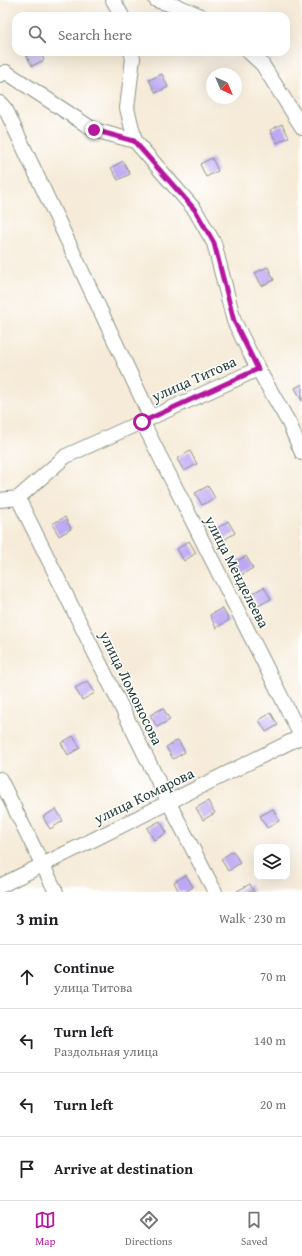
<!DOCTYPE html>
<html lang="en">
<head>
<meta charset="utf-8">
<style>
  body { margin:0; font-family:"Gentium Book Plus",serif; background:#f6f6f6; color:#202124 }
  .controls { position:absolute; right:12px; bottom:12px; display:grid; overflow:hidden; border-radius:8px; box-shadow:0 4px 16px #0002 }
  .controls button { width:36px; height:36px; display:grid; place-items:center; padding:0; border:0; border-bottom:1px solid #e0e0e0; background:#fff; color:#202124; font:20px sans-serif }
  .compass { position:absolute; left:206px; top:68px; width:36px; height:36px; border-radius:50%; background:#fff; box-shadow:0 4px 16px #0002; rotate:136deg }
  .stop { position:absolute; width:12px; height:12px; margin:-9px; border:3px solid #b5179e; border-radius:50%; background:#fff }
  .stop.end { background:#b5179e; border-color:#fff; box-shadow:0 1px 4px #0008 }
  .list { margin:0; padding:0; list-style:none }
  h2 { display:flex; justify-content:space-between; align-items:center; height:52px; margin:0; padding:0 16px; font-size:17px }
  h2 small { font-size:13px; font-weight:400; color:#757577 }
  .list li { display:grid; grid-template-columns:26px 1fr auto; gap:12px; align-items:center; box-sizing:border-box; height:64px; padding:0 16px; border-top:1px solid #e0e0e0 }
  .list b { display:block; font-size:15px; white-space:nowrap }
  .list p { margin:0; font-size:13px; white-space:nowrap; color:#757577 }
  .list em { font-size:13px; font-style:normal; color:#757577 }
  .icon { flex:none; width:22px; height:22px; fill:none; stroke:currentColor; stroke-width:2; stroke-linecap:round; stroke-linejoin:round }
  .map { position:relative; flex:none; width:302px; height:892px; overflow:hidden }
  .search { position:absolute; background:#fff; box-shadow:0 4px 16px #0002; left:12px; right:12px; top:12px; height:44px; display:flex; align-items:center; gap:10px; box-sizing:border-box; padding:0 14px; border-radius:12px; color:#757577; font-size:15px }
  .sheet { height:308px; background:#fff }
  nav { display:flex; justify-content:space-around; align-items:center; box-sizing:border-box; height:56px; border-top:1px solid #e0e0e0; background:#fff; font-size:11px; color:#757577 }
  nav a { display:grid; justify-items:center; gap:2px }
  nav .on { color:#b5179e }
  .map>svg:first-child { display:block }
  .building { fill:#bda8f3 }
  .lines { fill:none; stroke-linecap:round; stroke-linejoin:round }
  .minor-casing { stroke:#8a9486; stroke-width:16 }
  .minor { stroke:#fff; stroke-width:14 }
  .route { stroke:#b5179e; stroke-width:5 }
  .labels { text-anchor:middle; stroke-width:3; stroke-linejoin:round; paint-order:stroke }
  .street-label { font-size:15px; fill:#1f3d34; stroke:#fff }
</style>
</head>
<body>
<div class="map">
<svg width="302" height="892" viewBox="0 0 302 892">
  <rect width="100%" height="100%" fill="#fff"/>
  <filter id="ink" filterUnits="userSpaceOnUse"><feTurbulence type="fractalNoise" baseFrequency=".025" numOctaves="2"/><feDisplacementMap in="SourceGraphic" scale="8" xChannelSelector="R" yChannelSelector="G"/><feConvolveMatrix kernelMatrix="1 2 1 2 8 2 1 2 1" color-interpolation-filters="sRGB"/></filter>
  <filter id="wash" filterUnits="userSpaceOnUse"><feTurbulence type="fractalNoise" baseFrequency=".012" numOctaves="4" result="noise"/><feDisplacementMap in="SourceGraphic" scale="16" xChannelSelector="R" yChannelSelector="G"/><feGaussianBlur stdDeviation="0.9" result="paint"/><feColorMatrix in="noise" values="0 0 0 0 0 0 0 0 0 0 0 0 0 0 0 0 0 1.4 0 .05"/><feComposite in="paint" operator="in"/></filter>
  <g filter="url(#wash)">
    <rect width="100%" height="100%" fill="#f6ebd8"/>
    <g id="blocks">
      <!-- building -->
      <g class="building">
        <path d="M27,52H40L44,60L32,66L25,53Z"/>
        <path d="M162,74L168,87L156,93L149,80Z"/>
        <path d="M282,124L289,137L277,143L270,130Z"/>
        <path d="M212,158L218,171L206,177L200,164Z"/>
        <path d="M123,161L130,174L118,180L111,168Z"/>
        <path d="M268,267L274,280L262,286L255,273Z"/>
        <path d="M302,384V401L295,388Z"/>
        <path d="M190,451L197,464L184,471L177,459Z"/>
        <path d="M208,486L215,498L202,505L195,493Z"/>
        <path d="M65,517L71,529L59,536L52,524Z"/>
        <path d="M228,521L235,533L222,541L216,529Z"/>
        <path d="M189,541L196,553L184,561L177,549Z"/>
        <path d="M246,556L253,568L241,575L234,563Z"/>
        <path d="M264,587L271,599L258,606L251,594Z"/>
        <path d="M222,608L229,620L216,628L210,615Z"/>
        <path d="M88,681L95,693L82,700L75,688Z"/>
        <path d="M163,708L170,720L157,727L150,715Z"/>
        <path d="M271,713L278,725L266,732L259,720Z"/>
        <path d="M73,736L80,748L68,755L61,743Z"/>
        <path d="M178,740L185,752L173,759L166,747Z"/>
        <path d="M208,801L215,813L203,820L196,808Z"/>
        <path d="M56,809L63,821L50,829L43,817Z"/>
        <path d="M273,809L279,821L267,828L260,816Z"/>
        <path d="M160,821L167,833L154,840L147,828Z"/>
        <path d="M233,851L240,863L228,871L221,859Z"/>
        <path d="M186,875L193,887L185,892H179L174,882Z"/>
        <path d="M250,884L254,892H238L237,891Z"/>
      </g>
    </g>
  </g>
  <g filter="url(#ink)">
    <use href="#blocks" fill-opacity="0" stroke="#8a9486" stroke-width="1"/>
    <g class="lines">
      <!-- minor casing -->
      <g class="minor-casing">
        <g id="minor">
          <path d="M113,0L122,16"/>
          <path d="M156,0L182,8L201,16"/>
          <path d="M131,52L133,58L127,108L135,141L195,210L214,243L234,321L258,369L289,423L302,453"/>
          <path d="M249,52L262,64L302,127"/>
          <path d="M0,75L6,72L94,130L135,141"/>
          <path d="M0,103L6,110L151,418"/>
          <path d="M142,421L302,738"/>
          <path d="M18,498L169,803L215,892"/>
          <path d="M0,500L18,498L66,456L258,369"/>
          <path d="M0,779L56,892"/>
          <path d="M0,886L302,736"/>
        </g>
      </g>
      <!-- minor -->
      <use href="#minor" class="minor"/>
    </g>
  </g>
  <g class="lines" filter="url(#ink)">
    <!-- route -->
    <path class="route" d="M94,130L134,141L195,210L214,243L234,321L258,369L142,422"/>
  </g>
  <g class="labels">
    <!-- street labels -->
    <g class="street-label">
      <text transform="translate(194 379) rotate(-24)" y="5">улица Титова</text>
      <text transform="translate(237 572) rotate(63)" y="5">улица Менделеева</text>
      <text transform="translate(131 688) rotate(64)" y="5">улица Ломоносова</text>
      <text transform="translate(144 796) rotate(-26)" y="5">улица Комарова</text>
    </g>
  </g>
</svg>
<div class="controls">
<button><svg class="icon" aria-label="layers" viewBox="0 0 24 24"><path d="M12 4l9 5-9 5-9-5zM3 14l9 5 9-5"/></svg></button>
</div>
<svg class="compass" viewBox="-18 -18 36 36"><path d="M0-13l5 13h-10z" fill="#e53935"/><path d="M0 13l5-13h-10z" fill="#757577"/></svg>
<div class="stop" style="left:142px;top:422px"></div>
<div class="stop end" style="left:94px;top:130px"></div>
<div class="search"><svg class="icon" aria-label="search" viewBox="0 0 24 24"><circle cx="10" cy="10" r="6"/><path d="M15 15l6 6"/></svg>Search here</div>
</div>
<section class="sheet">
<h2>3 min<small>Walk · 230 m</small></h2>
<ul class="list">
<li><svg class="icon" aria-label="ahead" viewBox="0 0 24 24"><path d="M12 20V5M6 11l6-6 6 6"/></svg><div><b>Continue</b><p>улица Титова</p></div><em>70 m</em></li>
<li><svg class="icon" aria-label="left" viewBox="0 0 24 24"><path d="M17 20v-9H6M10 6l-5 5 5 5"/></svg><div><b>Turn left</b><p>Раздольная улица</p></div><em>140 m</em></li>
<li><svg class="icon" aria-label="left" viewBox="0 0 24 24"><path d="M17 20v-9H6M10 6l-5 5 5 5"/></svg><div><b>Turn left</b></div><em>20 m</em></li>
<li><svg class="icon" aria-label="arrive" viewBox="0 0 24 24"><path d="M6 21V4h12l-3 4 3 4H6"/></svg><div><b>Arrive at destination</b></div></li>
</ul>
</section>
<nav>
<a class="on"><svg class="icon" aria-label="map" viewBox="0 0 24 24"><path d="M3 6l6-2 6 2 6-2v14l-6 2-6-2-6 2zM9 4v14M15 6v14"/></svg>Map</a>
<a><svg class="icon" aria-label="directions" viewBox="0 0 24 24"><path d="M12 3l9 9-9 9-9-9zM9 14v-3h6M13 9l2 2-2 2"/></svg>Directions</a>
<a><svg class="icon" aria-label="saved" viewBox="0 0 24 24"><path d="M7 4h10v16l-5-4-5 4z"/></svg>Saved</a>
</nav>
</body>
</html>
